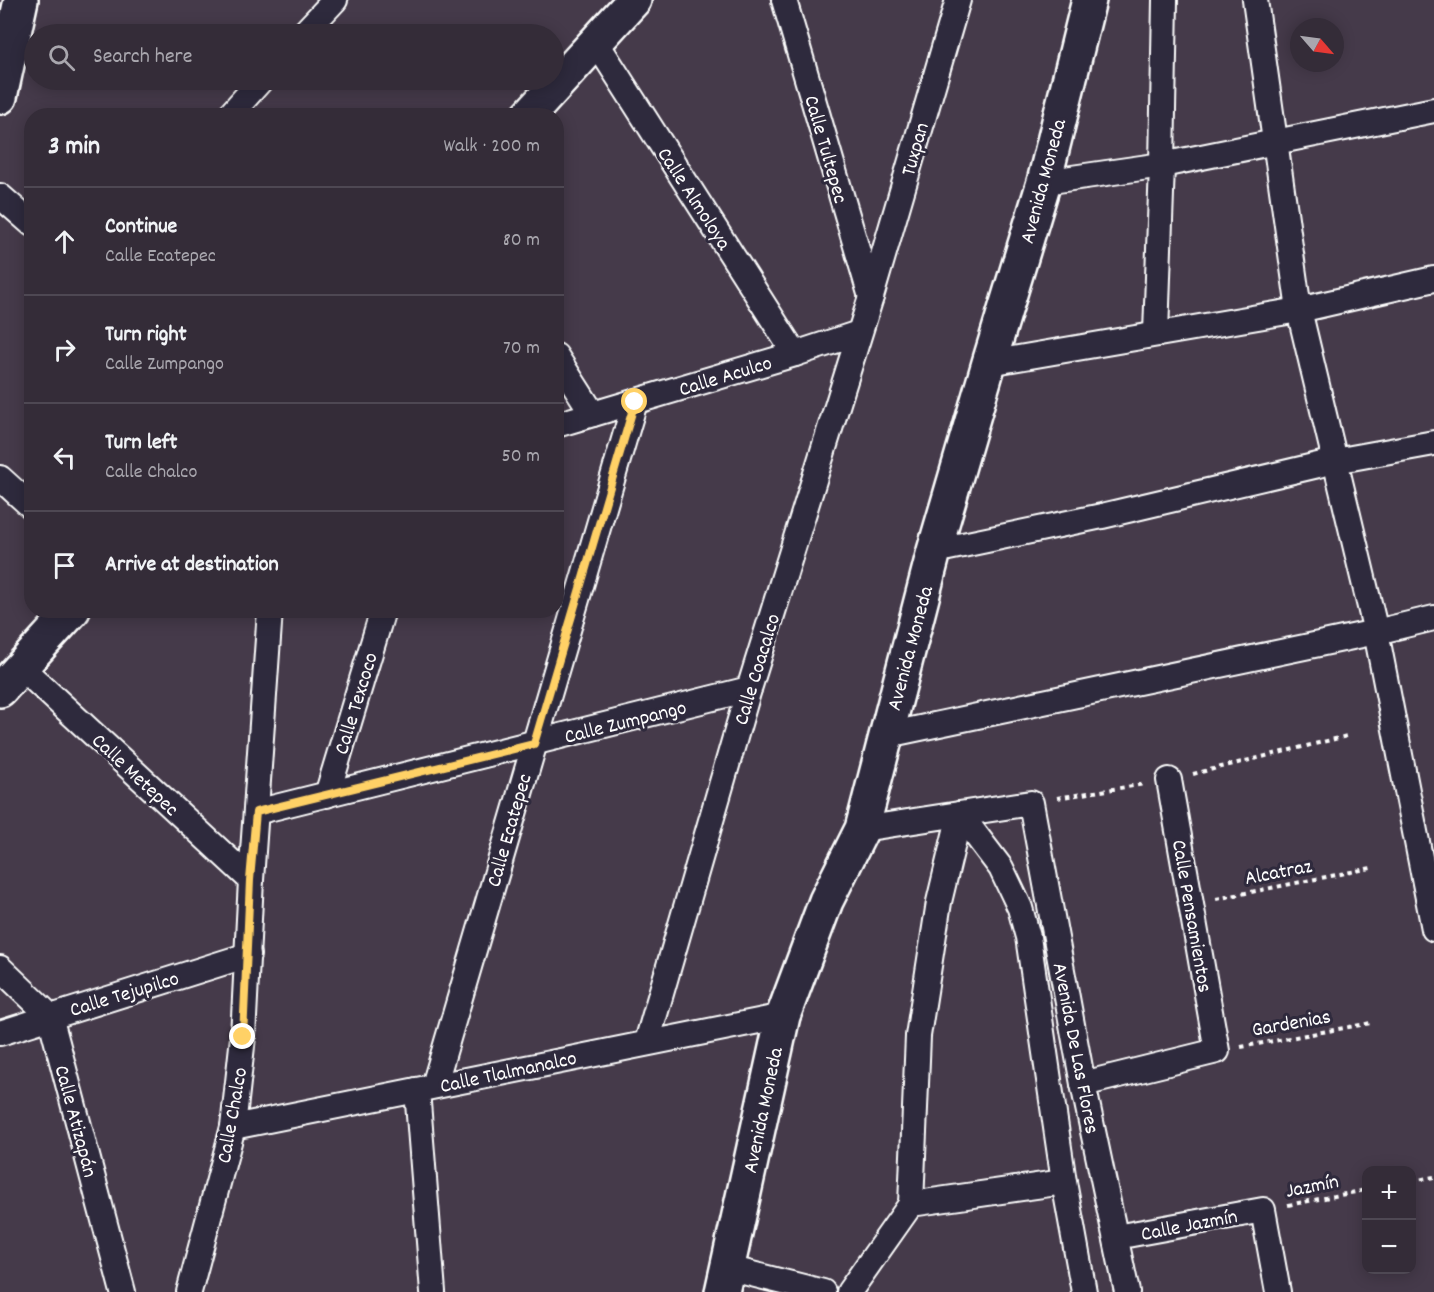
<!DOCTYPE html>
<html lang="en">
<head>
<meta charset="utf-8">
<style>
  body { margin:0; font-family:Dekko,sans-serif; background:#3c3440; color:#f1f3f6 }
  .controls { position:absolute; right:18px; bottom:18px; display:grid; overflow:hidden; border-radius:12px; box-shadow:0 3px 15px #0003 }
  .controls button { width:54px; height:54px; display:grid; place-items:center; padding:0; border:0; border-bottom:2px solid #4e4853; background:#342c38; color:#f1f3f6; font:30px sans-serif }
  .compass { position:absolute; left:1290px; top:18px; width:54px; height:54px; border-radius:50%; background:#342c38; box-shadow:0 3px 15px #0003; rotate:118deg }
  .stop { position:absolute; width:18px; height:18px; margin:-14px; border:4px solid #ffd166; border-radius:50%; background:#fff }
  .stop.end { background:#ffd166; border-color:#fff; box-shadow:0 2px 6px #0008 }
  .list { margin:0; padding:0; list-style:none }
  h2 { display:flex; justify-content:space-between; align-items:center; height:78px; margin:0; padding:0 24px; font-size:26px }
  h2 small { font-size:20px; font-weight:400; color:#a9a7ae }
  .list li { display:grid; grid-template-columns:39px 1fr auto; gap:18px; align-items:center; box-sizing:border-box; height:108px; padding:0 24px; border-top:2px solid #4e4853 }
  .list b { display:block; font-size:22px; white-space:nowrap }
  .list p { margin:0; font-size:20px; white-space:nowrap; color:#a9a7ae }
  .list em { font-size:20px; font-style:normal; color:#a9a7ae }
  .icon { flex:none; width:33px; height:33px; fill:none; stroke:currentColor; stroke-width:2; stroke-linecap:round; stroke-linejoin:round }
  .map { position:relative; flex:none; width:1434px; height:1292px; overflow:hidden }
  .search { position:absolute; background:#342c38; box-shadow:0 3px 15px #0003; left:24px; top:24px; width:540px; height:66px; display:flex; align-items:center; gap:15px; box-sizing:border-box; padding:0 21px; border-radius:33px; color:#a9a7ae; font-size:22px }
  .panel { position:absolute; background:#342c38; box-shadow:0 3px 15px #0003; left:24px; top:108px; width:540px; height:510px; border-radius:24px }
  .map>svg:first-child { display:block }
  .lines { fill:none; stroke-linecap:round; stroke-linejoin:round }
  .street-casing { stroke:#fff; stroke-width:28 }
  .secondary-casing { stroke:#fff; stroke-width:38 }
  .path { stroke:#fff; stroke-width:4; stroke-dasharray:4.5 4.5; stroke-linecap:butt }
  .street { stroke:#2f2a3d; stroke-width:24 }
  .secondary { stroke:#2f2a3d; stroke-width:33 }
  .route { stroke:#ffd166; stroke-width:8 }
  .labels { text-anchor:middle; stroke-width:6; stroke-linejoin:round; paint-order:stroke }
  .street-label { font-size:21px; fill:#fff; stroke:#2f2a3d }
</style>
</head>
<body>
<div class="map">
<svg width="1434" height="1292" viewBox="0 0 1434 1292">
  <rect width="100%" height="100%" fill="#453a4a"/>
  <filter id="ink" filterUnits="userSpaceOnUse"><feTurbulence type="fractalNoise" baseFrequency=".0167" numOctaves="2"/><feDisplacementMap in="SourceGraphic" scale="12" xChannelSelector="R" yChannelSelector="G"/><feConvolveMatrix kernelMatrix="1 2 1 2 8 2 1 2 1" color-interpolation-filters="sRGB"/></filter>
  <g filter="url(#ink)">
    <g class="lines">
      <!-- street casing -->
      <g class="street-casing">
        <g id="street">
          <path d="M784,0L871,297"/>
          <path d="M1255,0L1299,310L1376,632L1434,929"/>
          <path d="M303,34L335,0"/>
          <path d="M596,42L795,354"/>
          <path d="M229,116L261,80"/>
          <path d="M1044,182L1162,165L1434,110"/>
          <path d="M0,196L32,224"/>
          <path d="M1156,333L1162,165L1165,0"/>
          <path d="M556,356L593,414"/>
          <path d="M989,363L1299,310L1434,279"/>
          <path d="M556,425L795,354L859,333"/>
          <path d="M0,478L32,507"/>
          <path d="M934,551L1102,516L1335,461L1434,443"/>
          <path d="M22,668L251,880"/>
          <path d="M887,735L1376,632L1434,618"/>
          <path d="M327,795L383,610"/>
          <path d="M256,812L749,689"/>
          <path d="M960,814L1001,868L1020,908L1028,937L1064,1182L1084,1292"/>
          <path d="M862,829L1031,803L1083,1084L1127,1292"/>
          <path d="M0,968L50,1016L123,1292"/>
          <path d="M0,1033L248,955"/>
          <path d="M647,1042L749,689L871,297L958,0"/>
          <path d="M1083,1084L1217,1051L1169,780"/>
          <path d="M434,1086L635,402"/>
          <path d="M417,1090L433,1292"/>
          <path d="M233,1127L783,1016"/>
          <path d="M911,1204L918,1036L939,902L960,814"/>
          <path d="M911,1204L1064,1182"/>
          <path d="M1116,1237L1263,1210L1278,1292"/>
          <path d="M728,1268L823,1292"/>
          <path d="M189,1292L233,1127L243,1037L251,880L270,610"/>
          <path d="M849,1292L911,1204"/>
        </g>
      </g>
      <!-- secondary casing -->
      <g class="secondary-casing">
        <g id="secondary">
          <path d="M0,97L21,0"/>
          <path d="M528,116L634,0"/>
          <path d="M0,690L73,610"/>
          <path d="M722,1292L783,1016L826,901L862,829L934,551L989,363L1044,182L1089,0"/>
        </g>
      </g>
      <!-- path -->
      <g class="path">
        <path d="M1193,774L1347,736"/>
        <path d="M1057,798L1145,784"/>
        <path d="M1216,899L1371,868"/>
        <path d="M1241,1047L1371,1023"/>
        <path d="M1412,1181L1434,1177"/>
        <path d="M1288,1205L1366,1190"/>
      </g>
      <!-- street -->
      <use href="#street" class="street"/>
      <!-- secondary -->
      <use href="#secondary" class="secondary"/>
    </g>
  </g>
  <g class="lines" filter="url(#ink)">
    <!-- route -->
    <path class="route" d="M243,1037L250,880L256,812L534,744L635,402"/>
  </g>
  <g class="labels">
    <!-- street labels -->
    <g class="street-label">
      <text transform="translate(827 149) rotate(74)" y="7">Calle Tultepec</text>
      <text transform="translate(914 149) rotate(-74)" y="7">Tuxpan</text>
      <text transform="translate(1042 181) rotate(-75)" y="7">Avenida Moneda</text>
      <text transform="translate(695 198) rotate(57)" y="7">Calle Almoloya</text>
      <text transform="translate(725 375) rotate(-17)" y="7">Calle Aculco</text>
      <text transform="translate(909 648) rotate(-75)" y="7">Avenida Moneda</text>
      <text transform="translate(756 669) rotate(-73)" y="7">Calle Coacalco</text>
      <text transform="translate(355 703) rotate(-73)" y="7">Calle Texcoco</text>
      <text transform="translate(625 721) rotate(-14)" y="7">Calle Zumpango</text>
      <text transform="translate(136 774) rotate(43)" y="7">Calle Metepec</text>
      <text transform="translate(508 830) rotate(-74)" y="7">Calle Ecatepec</text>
      <text transform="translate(1278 871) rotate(-11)" y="7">Alcatraz</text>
      <text transform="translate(1193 916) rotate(80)" y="7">Calle Pensamientos</text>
      <text transform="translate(124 993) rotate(-17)" y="7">Calle Tejupilco</text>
      <text transform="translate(1291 1022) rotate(-10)" y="7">Gardenias</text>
      <text transform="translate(1077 1048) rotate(79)" y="7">Avenida De Las Flores</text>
      <text transform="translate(508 1071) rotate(-12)" y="7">Calle Tlalmanalco</text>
      <text transform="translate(762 1110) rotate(-78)" y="7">Avenida Moneda</text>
      <text transform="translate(231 1115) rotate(-80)" y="7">Calle Chalco</text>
      <text transform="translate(77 1121) rotate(75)" y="7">Calle Atizapán</text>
      <text transform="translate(1312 1185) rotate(-11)" y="7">Jazmín</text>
      <text transform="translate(1189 1224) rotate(-11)" y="7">Calle Jazmín</text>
    </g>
  </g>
</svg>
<div class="controls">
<button>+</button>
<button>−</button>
</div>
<svg class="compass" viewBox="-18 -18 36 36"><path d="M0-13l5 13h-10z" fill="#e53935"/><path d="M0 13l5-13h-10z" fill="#a9a7ae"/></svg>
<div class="stop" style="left:635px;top:402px"></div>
<div class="stop end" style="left:243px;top:1037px"></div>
<div class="search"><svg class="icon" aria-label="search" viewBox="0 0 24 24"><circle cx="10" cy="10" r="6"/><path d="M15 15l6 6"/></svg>Search here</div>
<section class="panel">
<h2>3 min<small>Walk · 200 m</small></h2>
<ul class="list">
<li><svg class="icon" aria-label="ahead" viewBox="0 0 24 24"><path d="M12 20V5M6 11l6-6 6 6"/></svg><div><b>Continue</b><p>Calle Ecatepec</p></div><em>80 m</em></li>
<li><svg class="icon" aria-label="right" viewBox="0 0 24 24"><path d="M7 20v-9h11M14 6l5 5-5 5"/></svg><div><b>Turn right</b><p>Calle Zumpango</p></div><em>70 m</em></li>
<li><svg class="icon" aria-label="left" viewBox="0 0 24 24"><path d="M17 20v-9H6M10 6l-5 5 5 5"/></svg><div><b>Turn left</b><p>Calle Chalco</p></div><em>50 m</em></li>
<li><svg class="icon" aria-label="arrive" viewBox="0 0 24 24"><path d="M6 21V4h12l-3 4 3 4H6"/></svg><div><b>Arrive at destination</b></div></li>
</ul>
</section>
</div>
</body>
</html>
